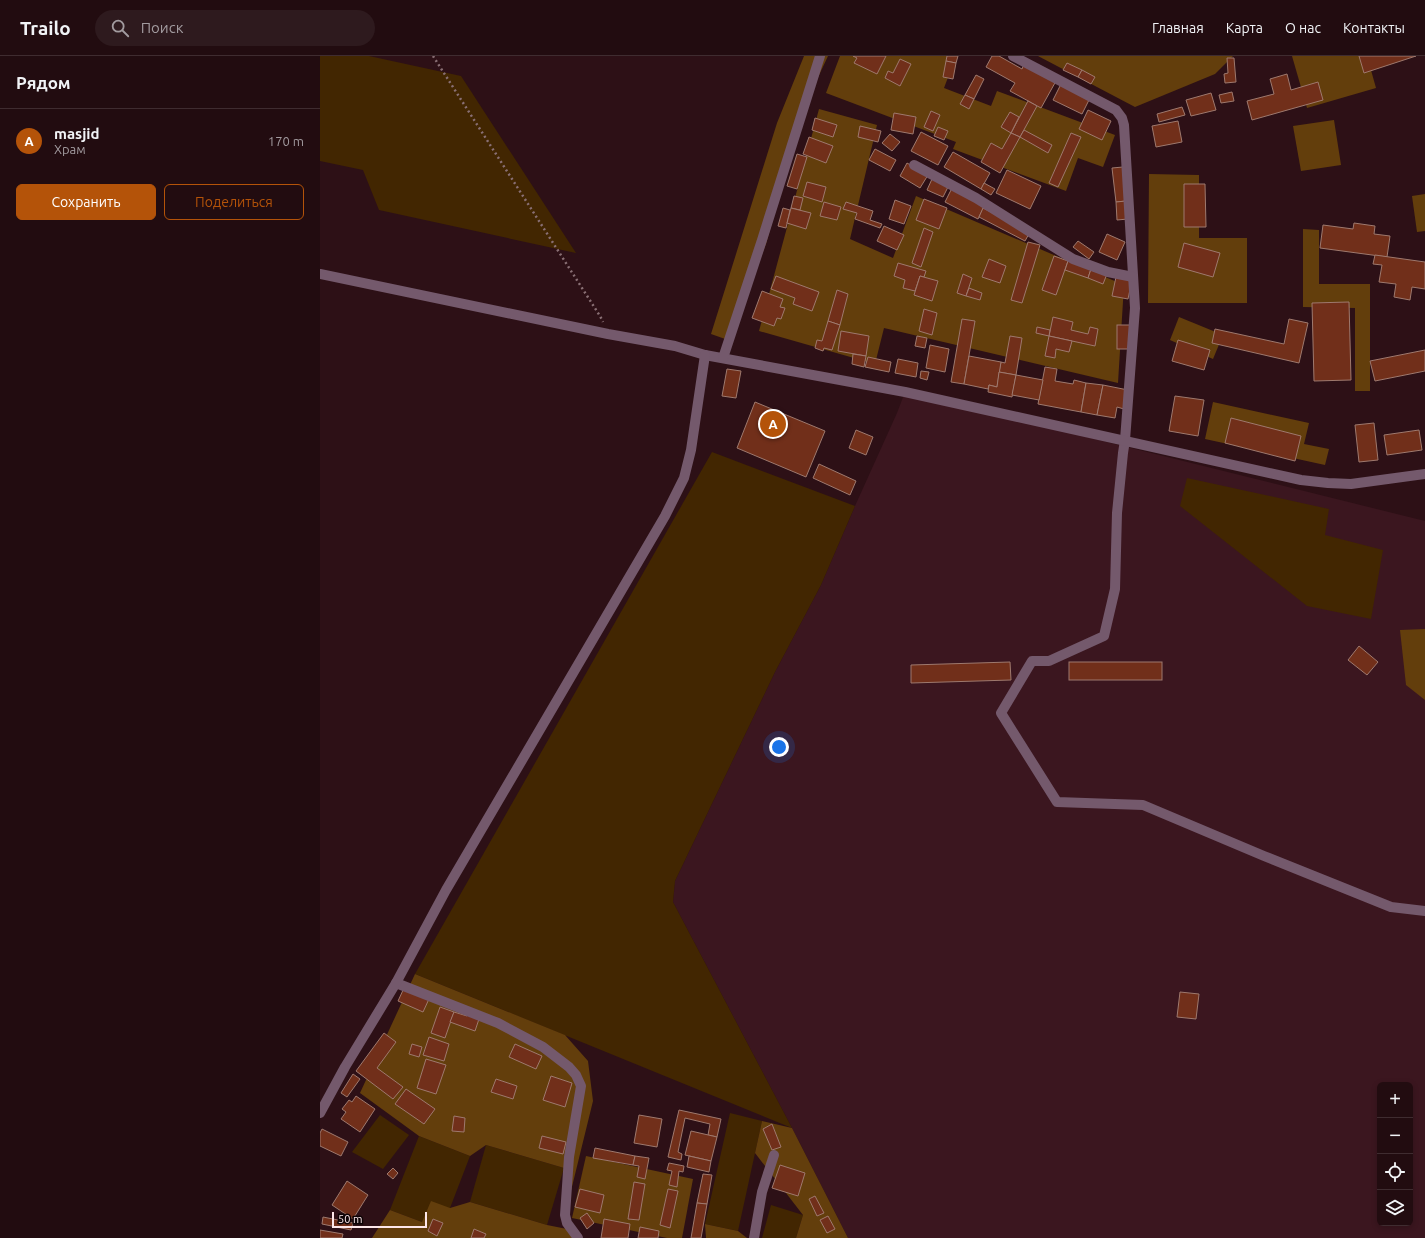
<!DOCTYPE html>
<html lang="ru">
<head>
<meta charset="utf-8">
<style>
  body { margin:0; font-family:Ubuntu,sans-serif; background:#2e1a1e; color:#f1f3f6 }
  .controls { position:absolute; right:12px; bottom:12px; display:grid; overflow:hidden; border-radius:6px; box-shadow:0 2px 6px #0003 }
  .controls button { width:36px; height:36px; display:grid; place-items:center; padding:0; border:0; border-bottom:1px solid #3f2c30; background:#220c10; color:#f1f3f6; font:20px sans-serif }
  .scale { position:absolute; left:12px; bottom:10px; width:95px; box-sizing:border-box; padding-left:4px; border:2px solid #fde7ea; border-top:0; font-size:11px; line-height:14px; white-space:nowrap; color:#fde7ea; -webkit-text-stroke:3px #0d0305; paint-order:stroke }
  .you { position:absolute; left:459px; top:691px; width:14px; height:14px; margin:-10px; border:3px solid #fff; border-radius:50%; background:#1a73e8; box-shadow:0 0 0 6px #1a73e833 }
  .badge { display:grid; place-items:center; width:26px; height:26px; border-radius:50%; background:#b45309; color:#fff; font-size:13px; font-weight:700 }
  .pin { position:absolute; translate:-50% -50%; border:2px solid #fff; box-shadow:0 1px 4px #0006 }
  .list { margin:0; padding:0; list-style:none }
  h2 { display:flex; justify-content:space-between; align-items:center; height:52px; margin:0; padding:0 16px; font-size:17px }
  h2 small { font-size:13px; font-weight:400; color:#a29b9f }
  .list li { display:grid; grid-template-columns:26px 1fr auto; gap:12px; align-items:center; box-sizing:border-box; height:64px; padding:0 16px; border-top:1px solid #3f2c30 }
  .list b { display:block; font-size:15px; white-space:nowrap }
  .list p { margin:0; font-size:13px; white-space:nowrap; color:#a29b9f }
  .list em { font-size:13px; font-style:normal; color:#a29b9f }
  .actions { display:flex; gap:8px; padding:12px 16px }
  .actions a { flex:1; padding:9px 0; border:1px solid #b45309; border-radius:6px; text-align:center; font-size:14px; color:#b45309 }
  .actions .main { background:#b45309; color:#fff }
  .icon { flex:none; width:22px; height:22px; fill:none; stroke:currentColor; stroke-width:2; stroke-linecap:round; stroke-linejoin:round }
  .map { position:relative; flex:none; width:1105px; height:1182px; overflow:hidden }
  header { display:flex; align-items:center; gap:24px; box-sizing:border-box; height:56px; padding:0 20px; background:#220c10; border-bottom:1px solid #3f2c30 }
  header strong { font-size:19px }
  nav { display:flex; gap:22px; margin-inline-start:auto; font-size:14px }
  .search { width:280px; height:36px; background:#2e1a1e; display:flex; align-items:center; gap:10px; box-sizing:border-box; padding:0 14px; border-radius:22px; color:#a29b9f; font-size:15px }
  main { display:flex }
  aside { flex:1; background:#220c10 }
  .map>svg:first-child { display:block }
  .built { fill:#3b161f; fill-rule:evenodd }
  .green { fill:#422601 }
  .forest { fill:#633e0c }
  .building { fill:#712f1a; stroke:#9e796e }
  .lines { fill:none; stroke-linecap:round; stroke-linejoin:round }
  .path { stroke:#896f74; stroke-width:2.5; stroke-dasharray:2 3; stroke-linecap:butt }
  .minor { stroke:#74596c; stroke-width:10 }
</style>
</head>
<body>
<header>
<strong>Trailo</strong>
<div class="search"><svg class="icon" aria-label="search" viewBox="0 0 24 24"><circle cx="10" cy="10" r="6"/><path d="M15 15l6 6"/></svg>Поиск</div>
<nav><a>Главная</a><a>Карта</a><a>О нас</a><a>Контакты</a></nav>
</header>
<main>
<aside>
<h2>Рядом<small></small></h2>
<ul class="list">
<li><span class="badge">A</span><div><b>masjid</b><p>Храм</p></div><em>170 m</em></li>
</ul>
<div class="actions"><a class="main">Сохранить</a><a>Поделиться</a></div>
</aside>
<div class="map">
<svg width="1105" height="1182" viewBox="0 0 1105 1182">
  <rect width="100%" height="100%" fill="#2d1016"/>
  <!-- built -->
  <path class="built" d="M585,336L1105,465V1182H528L472,1072L353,846L355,825L455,616L501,529L535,450L577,357ZM1060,1029H1090V1167H1060Z"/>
  <!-- green -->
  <g class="green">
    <path d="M0,0H49L141,20L256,197L59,154L43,114L0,105Z"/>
    <path d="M392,396L535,450L501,529L455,616L355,825L353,846L472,1072L95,918Z"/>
    <path d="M867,422L1009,453L1005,479L1063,494L1051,563L987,550L860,450Z"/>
    <path d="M410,1057L442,1065L418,1175L385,1168Z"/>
    <path d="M60,1059L89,1079L63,1113L32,1096Z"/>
    <path d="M99,1080L150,1100L130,1152L102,1166L70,1154Z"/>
    <path d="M166,1089L244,1112L227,1169L150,1146Z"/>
    <path d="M451,1149L483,1159L476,1182H442Z"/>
  </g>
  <!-- forest -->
  <g class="forest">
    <path d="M484,0H508L486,47L446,188L408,284L391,278L457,67Z"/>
    <path d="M520,0H636L624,32L671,50L677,35L795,79L783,111L758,102L746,135L633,93L636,86L506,37Z"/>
    <path d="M718,0H913L895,18L815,51Z"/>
    <path d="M972,0H1047L1056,32L987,52Z"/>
    <path d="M499,53L557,69L530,183L573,202L596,140L804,229L798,327L564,272L555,308L439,275Z"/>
    <path d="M1014,64L1021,109L981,115L973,70Z"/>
    <path d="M829,118L879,119V182H927V247H828Z"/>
    <path d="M1105,138V175L1097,176L1092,140Z"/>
    <path d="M983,173L999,174V228H1050V335H1035V252L983,251Z"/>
    <path d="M859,261L903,279L893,303L850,284Z"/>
    <path d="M893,346L989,367L984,388L1009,393L1005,409L885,383Z"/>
    <path d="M1105,573V644L1086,629L1080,574Z"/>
    <path d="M95,918L245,979L268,1005L273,1045L248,1147L244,1112L166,1089L150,1100L99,1080L40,1037Z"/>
    <path d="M442,1065L472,1072L528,1182H476L483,1159L435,1097Z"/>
    <path d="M266,1100L373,1123L362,1182H347L252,1162Z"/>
    <path d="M111,1145L130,1152L150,1146L227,1169L257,1175L262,1182H52L70,1154L102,1166Z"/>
    <path d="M385,1168L418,1175L427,1182H386Z"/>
  </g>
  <!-- building -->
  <g class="building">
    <path d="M533,0H566L557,18L534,7L537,2Z"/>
    <path d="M627,0H638L636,7L626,5Z"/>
    <path d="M672,0H679L702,13L704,8L736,25L721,52L690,35L695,27L666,11Z"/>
    <path d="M1039,0H1096L1044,17Z"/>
    <path d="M907,2H914L916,26L905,27L904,18L908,17Z"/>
    <path d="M580,3L591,8L580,30L565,22L568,15L573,17Z"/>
    <path d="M626,5L636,7L633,23L623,21Z"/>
    <path d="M747,7L762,14L758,21L743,14Z"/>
    <path d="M762,14L775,21L771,28L758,21Z"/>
    <path d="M967,18L971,34L998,26L1003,44L932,64L927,45L954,38L950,23Z"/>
    <path d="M656,19L664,23L654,43L645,39Z"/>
    <path d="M741,28L770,42L762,58L733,44Z"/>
    <path d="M912,36L914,45L901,47L899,39Z"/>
    <path d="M891,37L896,54L871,60L866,44Z"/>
    <path d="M645,39L654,43L649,53L640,48Z"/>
    <path d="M708,45L717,50L700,81L691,77Z"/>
    <path d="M862,51L865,59L839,66L837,58Z"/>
    <path d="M768,54L791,65L782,84L759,73Z"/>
    <path d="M611,55L620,59L613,75L604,71Z"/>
    <path d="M690,56L699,61L691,77L681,71Z"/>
    <path d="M574,57L596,61L593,78L571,74Z"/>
    <path d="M495,62L517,69L513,81L492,74Z"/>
    <path d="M858,65L862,86L836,91L832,70Z"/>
    <path d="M540,70L561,75L558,86L538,81Z"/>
    <path d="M618,71L628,75L624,84L614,80Z"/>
    <path d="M704,74L732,89L728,97L700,81Z"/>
    <path d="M601,76L628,90L618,109L591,95Z"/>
    <path d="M691,77L700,81L680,117L661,106L671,87L682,93Z"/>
    <path d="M751,77L761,81L738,131L729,127Z"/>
    <path d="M570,78L580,86L572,95L562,87Z"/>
    <path d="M489,81L513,90L506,107L483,98Z"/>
    <path d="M555,93L576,104L570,115L549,104Z"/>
    <path d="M633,96L670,117L661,133L624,111Z"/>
    <path d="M477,98L487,101L477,133L467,130Z"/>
    <path d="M587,107L608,119L600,132L580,120Z"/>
    <path d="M803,111L806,145L796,146L792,112Z"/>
    <path d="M687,114L721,130L710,153L676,137Z"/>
    <path d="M612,123L628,131L623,141L607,134Z"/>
    <path d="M487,126L506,131L502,146L483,140Z"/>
    <path d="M664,127L675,133L671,139L661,133Z"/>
    <path d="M864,128H885L886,171H864Z"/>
    <path d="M632,132L665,149L658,163L625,146Z"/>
    <path d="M474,140L483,142L480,154L471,152Z"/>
    <path d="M604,143L627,152L619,173L596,164Z"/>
    <path d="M575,144L591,150L584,168L569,163Z"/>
    <path d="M806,145L808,163L797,164L796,146Z"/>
    <path d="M504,146L521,151L517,164L500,160Z"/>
    <path d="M526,146L553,155L550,164L562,168L560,172L535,163L537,157L523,153Z"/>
    <path d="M463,152L470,154L466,172L458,170Z"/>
    <path d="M471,152L491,157L486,173L467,167Z"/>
    <path d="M663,152L710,176L705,185L659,161Z"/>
    <path d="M1034,167L1055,170L1054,178L1070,180L1067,201L1000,192L1003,169L1033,173Z"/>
    <path d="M564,170L584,179L577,194L557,185Z"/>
    <path d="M604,172L613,176L601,211L592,207Z"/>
    <path d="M787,178L805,186L797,204L779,196Z"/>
    <path d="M758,185L774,196L769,203L753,191Z"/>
    <path d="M708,186L720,189L702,247L691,244Z"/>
    <path d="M864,187L900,197L893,221L858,211Z"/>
    <path d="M1055,199L1105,206V233L1092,231L1090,244L1074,241L1076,228L1059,226L1062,209L1053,208Z"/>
    <path d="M734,200L748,205L736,239L722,234Z"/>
    <path d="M669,203L686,210L680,227L662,221Z"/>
    <path d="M748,205L771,213L768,222L745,214Z"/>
    <path d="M578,207L606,215L604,221L600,220L595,235L583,232L585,224L574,220Z"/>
    <path d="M771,213L787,218L783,228L768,222Z"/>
    <path d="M643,218L652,222L646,240L637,237Z"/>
    <path d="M456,220L499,236L492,255L473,248L475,242L451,233Z"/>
    <path d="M600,220L618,225L612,245L594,239Z"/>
    <path d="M796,221L812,224L808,243L792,240Z"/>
    <path d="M649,232L662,237L660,244L646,240Z"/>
    <path d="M517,234L528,238L520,269L508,265Z"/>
    <path d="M442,235L463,243L460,251L465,252L461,263L457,262L454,270L432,262Z"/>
    <path d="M1029,246L1031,324L994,325L992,247Z"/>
    <path d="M604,253L617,257L612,279L599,275Z"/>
    <path d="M733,261L753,266L751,274L768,278L770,271L778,273L775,290L729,280Z"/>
    <path d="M642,263L655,265L644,328L631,326Z"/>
    <path d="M969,263L988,267L979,307L892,287L895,273L964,288Z"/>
    <path d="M508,265L520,269L512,294L504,292L503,295L495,292L497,284L502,285Z"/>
    <rect x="797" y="269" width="14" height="24"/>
    <path d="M717,271L730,274L729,280L716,277Z"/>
    <path d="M521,275L549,280L546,300L518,295Z"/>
    <path d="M597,280L607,282L605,292L595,290Z"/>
    <path d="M690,280L702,282L696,319L679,316L681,306L685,307Z"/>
    <path d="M729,280L752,285L749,296L736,293L735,302L725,300Z"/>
    <path d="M858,284L890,294L884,314L852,305Z"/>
    <path d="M610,289L629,293L625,316L606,312Z"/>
    <path d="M1105,294V315L1055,325L1050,305Z"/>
    <path d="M533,298L546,300L544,311L532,308Z"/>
    <path d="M649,300L681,306L677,331L669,329L668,333L644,328Z"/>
    <path d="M548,301L571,306L569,316L545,311Z"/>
    <path d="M578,303L598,307L596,321L575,317Z"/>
    <path d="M725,311L737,313L735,325L753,328L754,324L766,327L761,356L718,348Z"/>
    <path d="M407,313L421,315L416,342L402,340Z"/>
    <path d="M601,315L609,316L607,324L600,322Z"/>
    <path d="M679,316L696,319L692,341L668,336L669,329L677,331Z"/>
    <path d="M696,319L723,324L719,344L692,339Z"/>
    <path d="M766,327L783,329L777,359L761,356Z"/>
    <path d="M783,329L808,334L804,353L797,351L795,362L777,359Z"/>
    <path d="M855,340L884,344L878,380L849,375Z"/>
    <path d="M435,346L505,375L486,421L417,392Z"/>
    <path d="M911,362L981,380L975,405L905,387Z"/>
    <path d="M1054,367L1058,404L1039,406L1035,369Z"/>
    <path d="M536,374L553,381L546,399L529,392Z"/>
    <path d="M1099,374L1102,394L1067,399L1064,379Z"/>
    <path d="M499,408L536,425L530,439L493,422Z"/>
    <path d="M1039,590L1058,606L1047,619L1028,604Z"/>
    <path d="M690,606L691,624L591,627V609Z"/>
    <rect x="749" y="606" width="93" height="18"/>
    <path d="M84,932L109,943L103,956L78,945Z"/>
    <path d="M860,936L879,938L876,963L857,961Z"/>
    <path d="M120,951L134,956L125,982L111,977Z"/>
    <path d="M134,956L147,960L149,957L160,960L155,975L130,966Z"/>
    <path d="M64,977L76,986L57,1012L83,1031L73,1043L36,1015Z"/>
    <path d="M109,981L129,988L124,1005L103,999Z"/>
    <path d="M92,988L102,991L99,1001L89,998Z"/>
    <path d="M195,988L222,1000L216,1013L189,1001Z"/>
    <path d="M106,1003L126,1009L116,1038L97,1032Z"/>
    <path d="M33,1018L40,1023L27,1041L21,1037Z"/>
    <path d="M231,1020L252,1027L245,1051L223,1044Z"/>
    <path d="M176,1023L197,1030L193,1043L171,1036Z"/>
    <path d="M86,1033L115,1053L104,1068L75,1048Z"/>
    <path d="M36,1040L55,1053L40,1076L21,1063L26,1056L22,1053L29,1044L32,1046Z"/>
    <path d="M359,1054L401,1063L397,1081L388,1079L390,1068L365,1062L358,1096L362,1098L361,1104L348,1101Z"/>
    <path d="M319,1059L342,1063L337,1091L314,1087Z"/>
    <path d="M134,1060L145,1062L144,1076L132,1075Z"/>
    <path d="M452,1068L461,1091L452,1094L443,1073Z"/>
    <path d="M2,1073L28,1086L21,1100L0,1090V1077Z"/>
    <path d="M371,1075L397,1081L391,1105L365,1099Z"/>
    <path d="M222,1080L246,1086L243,1098L219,1092Z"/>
    <path d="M275,1092L315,1100L313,1109L273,1102Z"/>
    <path d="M315,1100L329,1102L325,1123L317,1121L319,1110L313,1109Z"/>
    <path d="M369,1100L391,1105L389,1116L367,1111Z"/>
    <path d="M349,1107L364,1110L363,1116L359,1115L357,1131L349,1129L352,1115L347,1114Z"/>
    <path d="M460,1109L485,1117L478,1140L452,1132Z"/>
    <path d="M73,1112L78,1117L73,1123L67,1118Z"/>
    <path d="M383,1118L392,1119L387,1148L377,1147Z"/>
    <path d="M27,1125L48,1139L33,1163L12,1149Z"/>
    <path d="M314,1126L325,1128L319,1164L308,1163Z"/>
    <path d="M260,1133L284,1139L280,1157L255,1151Z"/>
    <path d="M348,1133L358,1135L350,1172L340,1169Z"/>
    <path d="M495,1140L504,1157L497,1160L489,1143Z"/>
    <path d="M377,1147L387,1148L381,1182H371Z"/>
    <path d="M267,1157L274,1167L267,1173L260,1162Z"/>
    <path d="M508,1160L515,1173L507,1177L500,1164Z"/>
    <path d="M3,1161L33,1167L31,1174L2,1168Z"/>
    <path d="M113,1163L123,1167L117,1180L108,1175Z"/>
    <path d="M284,1163L310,1168L308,1182H281Z"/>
    <path d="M320,1171L339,1175L338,1182H318Z"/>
    <path d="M154,1173L166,1178L164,1182H151Z"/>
    <path d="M0,1174L23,1178L22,1182H0Z"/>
  </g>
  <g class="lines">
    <!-- path -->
    <path class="path" d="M113,0L280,260L283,266"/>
    <!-- minor -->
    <g class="minor">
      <path d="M693,0L796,54L802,62L804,69L815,252L805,384L803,397L797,457L795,533L784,580L729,605H712L681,657L737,746L823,749L944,800L1071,851L1105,855"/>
      <path d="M594,109L656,142L753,203L788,216L813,221"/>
      <path d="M0,218L288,278L355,290L385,299L585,336L981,424L1008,427L1031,428L1105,418"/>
      <path d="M403,302L442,184L500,0"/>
      <path d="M76,927L178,967L223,991L249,1011L256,1019L261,1030L249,1101L245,1159L247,1167L258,1182"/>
      <path d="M0,1057L25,1011L76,927L126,834L345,460L364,422L371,394L385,299"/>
      <path d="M434,1182L442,1136L454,1099"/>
    </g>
  </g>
</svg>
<div class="controls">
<button>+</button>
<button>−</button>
<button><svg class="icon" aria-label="locate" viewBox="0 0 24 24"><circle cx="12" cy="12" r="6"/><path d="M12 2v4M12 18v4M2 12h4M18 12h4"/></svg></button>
<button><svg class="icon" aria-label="layers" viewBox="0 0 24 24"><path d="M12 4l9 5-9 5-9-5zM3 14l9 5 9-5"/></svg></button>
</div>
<div class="scale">50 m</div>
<div class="you"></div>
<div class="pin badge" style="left:453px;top:368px">A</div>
</div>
</main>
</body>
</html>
